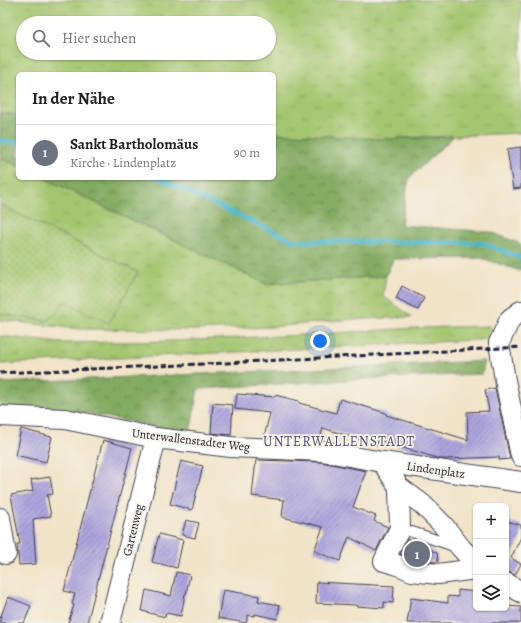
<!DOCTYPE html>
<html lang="de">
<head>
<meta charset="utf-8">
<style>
  body { margin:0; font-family:Alegreya,serif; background:#f2f2f2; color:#202124 }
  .controls { position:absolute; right:12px; bottom:12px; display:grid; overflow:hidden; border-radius:6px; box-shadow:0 1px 3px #0004 }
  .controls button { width:36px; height:36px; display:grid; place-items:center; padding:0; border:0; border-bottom:1px solid #e0e0e0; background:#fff; color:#202124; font:20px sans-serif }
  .you { position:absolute; left:320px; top:341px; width:14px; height:14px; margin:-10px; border:3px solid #fff; border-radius:50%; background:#1a73e8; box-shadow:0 0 0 6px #1a73e833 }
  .badge { display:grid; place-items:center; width:26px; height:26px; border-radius:50%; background:#1a73e8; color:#fff; font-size:13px; font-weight:700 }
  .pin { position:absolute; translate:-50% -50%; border:2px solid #fff; box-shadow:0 1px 4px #0006 }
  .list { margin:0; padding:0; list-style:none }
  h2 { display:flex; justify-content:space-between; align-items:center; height:52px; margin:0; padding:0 16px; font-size:17px }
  h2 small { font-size:13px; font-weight:400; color:#757577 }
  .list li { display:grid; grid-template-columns:26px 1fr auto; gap:12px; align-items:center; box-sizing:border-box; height:56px; padding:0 16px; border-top:1px solid #e0e0e0 }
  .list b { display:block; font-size:15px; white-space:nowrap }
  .list p { margin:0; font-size:13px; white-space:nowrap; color:#757577 }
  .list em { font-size:13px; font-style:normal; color:#757577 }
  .icon { flex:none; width:22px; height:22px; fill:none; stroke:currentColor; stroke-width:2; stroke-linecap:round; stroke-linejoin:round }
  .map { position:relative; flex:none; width:521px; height:623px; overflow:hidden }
  .search { position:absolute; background:#fff; box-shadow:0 1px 3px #0004; left:16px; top:16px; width:260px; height:44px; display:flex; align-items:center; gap:10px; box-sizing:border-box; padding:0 14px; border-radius:22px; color:#757577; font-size:15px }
  .panel { position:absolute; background:#fff; box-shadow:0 1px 3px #0004; left:16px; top:72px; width:260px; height:108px; border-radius:6px }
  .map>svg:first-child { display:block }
  .grass { fill:url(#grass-tufts); stroke:#637455; fill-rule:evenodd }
  .forest { fill:url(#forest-crowns); stroke:#52664e }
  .garden { fill:url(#garden-dots); stroke:#637455 }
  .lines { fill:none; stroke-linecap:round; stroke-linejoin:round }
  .stream { stroke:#4ab4c9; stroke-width:5 }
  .building { fill:url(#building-hatch) }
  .lane-casing { stroke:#413f50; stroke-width:12 }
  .street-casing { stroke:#413f50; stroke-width:22 }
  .lane { stroke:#fff; stroke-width:10 }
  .street { stroke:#fff; stroke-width:20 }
  .rail { stroke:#22223b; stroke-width:3; stroke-dasharray:6 3; stroke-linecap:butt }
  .labels { text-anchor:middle; stroke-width:3.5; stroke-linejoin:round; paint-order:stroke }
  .street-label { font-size:12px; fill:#22223b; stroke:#f7f3e8 }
  .quarter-label { font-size:14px; letter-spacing:1px; fill:#525074; stroke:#f7f3e8 }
</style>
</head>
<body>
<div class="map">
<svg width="521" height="623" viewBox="0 0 521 623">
  <defs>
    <pattern id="grass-tufts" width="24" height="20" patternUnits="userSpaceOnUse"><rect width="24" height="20" fill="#a4c66f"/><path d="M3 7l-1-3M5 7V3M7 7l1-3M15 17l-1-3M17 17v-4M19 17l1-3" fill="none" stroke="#8daa61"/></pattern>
    <pattern id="forest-crowns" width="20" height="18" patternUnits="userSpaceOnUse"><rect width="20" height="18" fill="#83ab62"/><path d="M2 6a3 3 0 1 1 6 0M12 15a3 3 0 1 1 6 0" fill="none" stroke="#6b8b52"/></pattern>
    <pattern id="garden-dots" width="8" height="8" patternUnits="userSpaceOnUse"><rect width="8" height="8" fill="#a4c66f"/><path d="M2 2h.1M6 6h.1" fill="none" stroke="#8daa61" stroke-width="1.8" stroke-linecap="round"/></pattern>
    <pattern id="building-hatch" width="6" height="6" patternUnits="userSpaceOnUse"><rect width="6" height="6" fill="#aca4dd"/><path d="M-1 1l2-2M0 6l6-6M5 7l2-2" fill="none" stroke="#8c85b4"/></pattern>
  </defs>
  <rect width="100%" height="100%" fill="#f7f3e8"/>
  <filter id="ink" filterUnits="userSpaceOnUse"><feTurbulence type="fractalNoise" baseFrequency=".025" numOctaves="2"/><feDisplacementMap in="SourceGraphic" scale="8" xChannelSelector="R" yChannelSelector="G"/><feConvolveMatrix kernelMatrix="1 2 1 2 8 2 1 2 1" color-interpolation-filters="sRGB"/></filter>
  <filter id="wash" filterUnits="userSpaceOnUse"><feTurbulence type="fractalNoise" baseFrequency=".012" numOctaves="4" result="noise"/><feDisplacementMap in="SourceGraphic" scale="16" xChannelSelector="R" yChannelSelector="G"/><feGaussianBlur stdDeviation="0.9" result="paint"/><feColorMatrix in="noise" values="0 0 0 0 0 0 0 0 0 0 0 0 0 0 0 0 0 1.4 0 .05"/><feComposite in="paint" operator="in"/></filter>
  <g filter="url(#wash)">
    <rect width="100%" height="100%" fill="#f0e3c8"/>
    <!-- grass -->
    <g class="grass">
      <path d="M0,0H521V133L381,139L274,133V74H18V115L0,113ZM23,23H269V53H23Z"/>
      <path d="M0,158L3,159L18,166V178H44L266,284L386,276L383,296L412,317L342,320L273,327L194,330L79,329L0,320V314L47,321L58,312L64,302L138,272L0,205Z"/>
      <path d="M490,326L489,339L475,340L0,364V336L61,343L173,341L301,335L415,328Z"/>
    </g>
    <!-- forest -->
    <g class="forest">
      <path d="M0,113L18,115V166L3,159L0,158Z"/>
      <path d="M274,133L381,139L453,137L409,178L401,225L491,232L521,244V271L481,258L393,259L386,276L266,284L44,178H274Z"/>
      <path d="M485,361L482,374L383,378L198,389L190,434L87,413L0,408V383Z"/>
    </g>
    <!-- garden -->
    <path class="garden" d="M0,205L138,272L109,323L64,302L58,312L47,321L0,314Z"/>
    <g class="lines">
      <!-- stream -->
      <g class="stream">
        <path d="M0,141H8L18,143"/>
        <path d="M159,178L294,241L482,243L521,258"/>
      </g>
    </g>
    <g id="blocks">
      <!-- building -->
      <g class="building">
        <path d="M521,147V188L513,189L507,149Z"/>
        <path d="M402,286L424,298L418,310L396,299Z"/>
        <path d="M495,388L510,459L499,460V457L445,459H440L378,440L377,445L323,428L320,439L264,437L270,413L235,409L237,394L274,397L275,395L299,401V403L336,413L340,399L386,413V415L468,440L467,412L489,411L485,390Z"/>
        <path d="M213,403L233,405L231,435L211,433Z"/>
        <path d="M21,429L52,437L46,462L15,455Z"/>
        <path d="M103,440L132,448L87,623H68L74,605L72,604L75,594L64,591Z"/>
        <path d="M256,460L321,462L366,471L353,507L376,516L374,521L388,527L376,551L349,537L340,561L314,551L323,527L282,517L284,500L252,496Z"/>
        <path d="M181,461L203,466L192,510L170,504Z"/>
        <path d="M50,477L53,494L47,495L51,516L33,519L36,564L19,565L17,544H20L11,495L33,491L31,480Z"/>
        <path d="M186,520L199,523L195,538L182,535Z"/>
        <path d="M506,521L521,525V537L511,558L521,564L515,575L506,571Z"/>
        <path d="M159,534L183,540L177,568L152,562Z"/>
        <path d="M407,539L437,553L438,560L437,562L415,560L400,554Z"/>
        <path d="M176,572L190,575L186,594H185L181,616L166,613L165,617L142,611L146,590L171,596Z"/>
        <path d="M317,582L394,586L393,603L384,602V608L356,606V605L316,603Z"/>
        <path d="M223,590L259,596L258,601L280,605L277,619L255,614V616L248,615L246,623L218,618Z"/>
        <path d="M458,590L476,592V608H506V606L521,607V623H407L411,598L448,603V596L458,597Z"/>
        <path d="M8,597L31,606L24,623H0V619Z"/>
      </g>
    </g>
  </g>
  <g filter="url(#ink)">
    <use href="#blocks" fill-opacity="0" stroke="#413f50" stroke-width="1"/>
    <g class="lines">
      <!-- lane casing -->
      <g class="lane-casing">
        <path id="lane" d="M400,528L457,547"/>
      </g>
      <!-- street casing -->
      <g class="street-casing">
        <g id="street">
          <path d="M521,311L510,319L499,343L505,380L521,456"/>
          <path d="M0,416L65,419L156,438L231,447L322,451L382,462"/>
          <path d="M399,487L400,528L384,561L398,565L412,571L438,574L476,569"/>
          <path d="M0,518L6,554"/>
          <path d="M476,564L461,548L443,525L422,504L399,487L382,462L521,482"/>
          <path d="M506,583L521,592"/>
          <path d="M110,623L156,438"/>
        </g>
      </g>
      <!-- lane -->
      <use href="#lane" class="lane"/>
      <!-- street -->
      <use href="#street" class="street"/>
      <!-- rail -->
      <path class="rail" d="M0,373L225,363L521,347"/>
    </g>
  </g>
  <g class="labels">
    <!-- street labels -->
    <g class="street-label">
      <text transform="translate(191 440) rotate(7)" y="4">Unterwallenstadter Weg</text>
      <text transform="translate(436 470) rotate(8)" y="4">Lindenplatz</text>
      <text transform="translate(133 530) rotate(-76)" y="4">Gartenweg</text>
    </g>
    <!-- quarter labels -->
    <g class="quarter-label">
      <text x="339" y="446">UNTERWALLENSTADT</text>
    </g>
  </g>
</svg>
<div class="controls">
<button>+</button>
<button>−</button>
<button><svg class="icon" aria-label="layers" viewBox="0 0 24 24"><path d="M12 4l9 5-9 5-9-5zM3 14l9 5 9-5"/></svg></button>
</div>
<div class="you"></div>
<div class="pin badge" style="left:417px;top:554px;background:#6b7280">1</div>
<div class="search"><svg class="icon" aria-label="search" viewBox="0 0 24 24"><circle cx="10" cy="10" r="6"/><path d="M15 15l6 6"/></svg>Hier suchen</div>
<section class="panel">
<h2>In der Nähe<small></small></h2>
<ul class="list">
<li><span class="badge" style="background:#6b7280">1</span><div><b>Sankt Bartholomäus</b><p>Kirche · Lindenplatz</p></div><em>90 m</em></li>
</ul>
</section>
</div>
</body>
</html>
